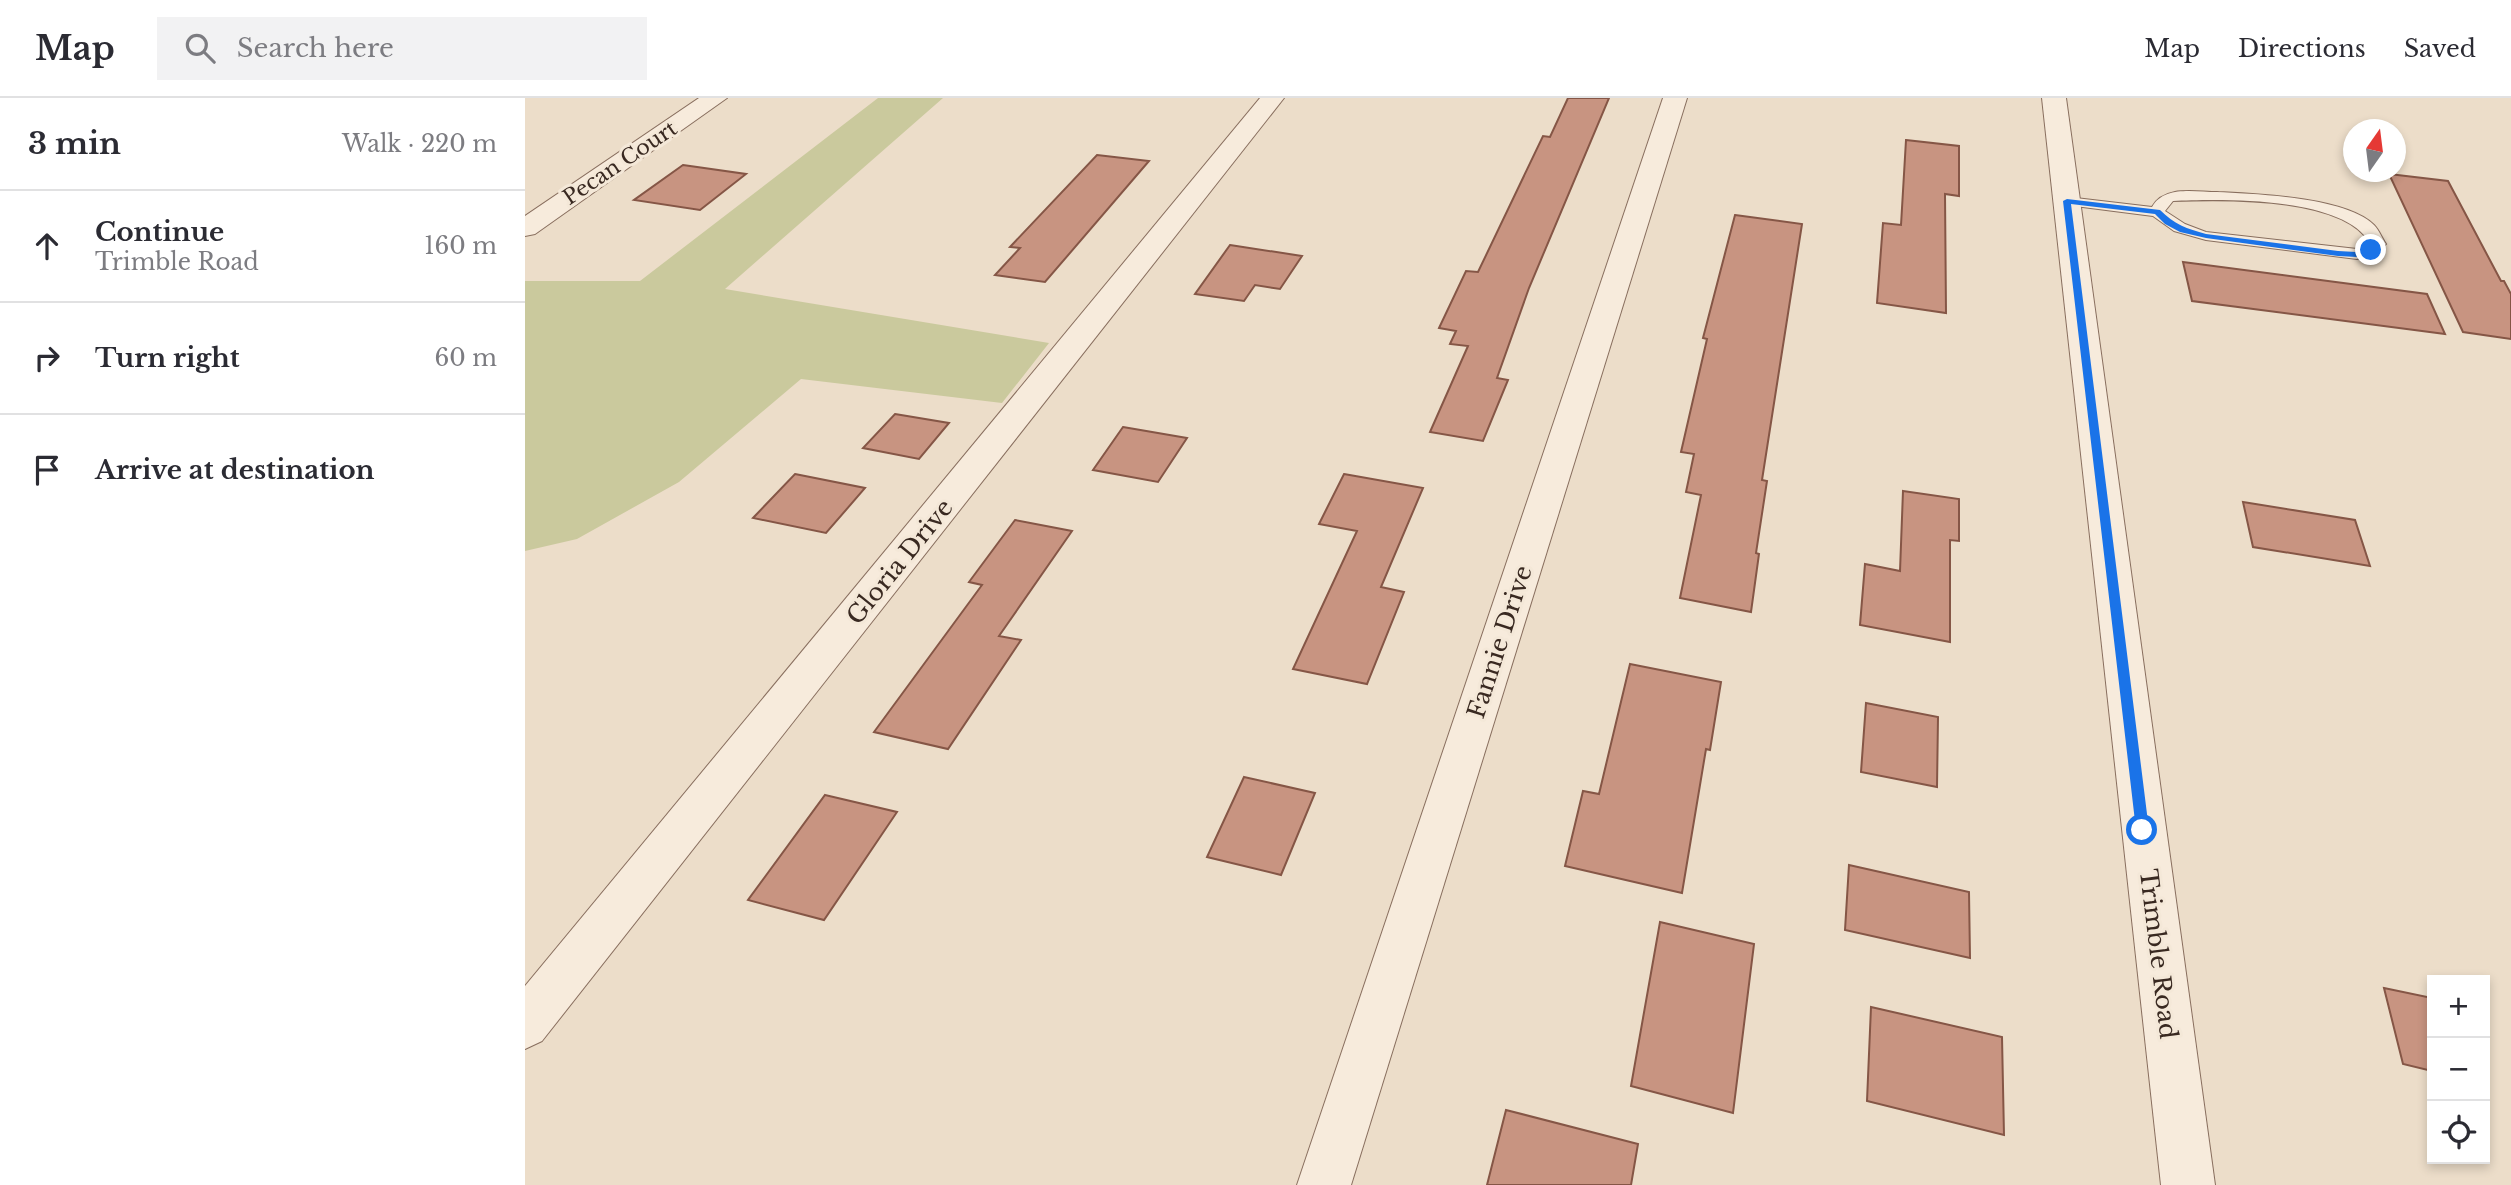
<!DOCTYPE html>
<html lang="en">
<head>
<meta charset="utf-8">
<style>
  body { margin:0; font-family:"Libre Baskerville",serif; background:#f2f2f3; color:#2b2b33 }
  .controls { position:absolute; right:21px; bottom:21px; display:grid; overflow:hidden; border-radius:0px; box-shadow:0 4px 10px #0003 }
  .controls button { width:63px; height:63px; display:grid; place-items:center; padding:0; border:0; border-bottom:2px solid #e1e1e2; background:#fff; color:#2b2b33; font:35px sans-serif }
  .compass { position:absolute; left:1818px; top:21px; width:63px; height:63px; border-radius:50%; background:#fff; box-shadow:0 4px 10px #0003; rotate:14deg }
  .stop { position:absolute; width:21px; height:21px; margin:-16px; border:5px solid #1a73e8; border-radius:50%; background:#fff }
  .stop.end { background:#1a73e8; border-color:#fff; box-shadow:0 2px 7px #0008 }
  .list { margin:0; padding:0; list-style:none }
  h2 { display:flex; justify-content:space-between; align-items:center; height:91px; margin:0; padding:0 28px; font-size:30px }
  h2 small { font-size:23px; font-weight:400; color:#7c7c81 }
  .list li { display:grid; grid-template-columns:46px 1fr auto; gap:21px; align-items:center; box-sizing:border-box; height:112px; padding:0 28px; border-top:2px solid #e1e1e2 }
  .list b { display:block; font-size:26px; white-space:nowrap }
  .list p { margin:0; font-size:23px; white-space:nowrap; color:#7c7c81 }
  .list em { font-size:23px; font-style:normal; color:#7c7c81 }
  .icon { flex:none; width:38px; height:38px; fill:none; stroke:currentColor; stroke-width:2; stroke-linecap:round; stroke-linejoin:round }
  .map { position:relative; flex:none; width:1986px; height:1087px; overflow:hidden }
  header { display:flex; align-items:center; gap:42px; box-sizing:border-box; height:98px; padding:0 35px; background:#fff; border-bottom:2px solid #e1e1e2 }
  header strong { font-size:33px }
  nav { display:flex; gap:38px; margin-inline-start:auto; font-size:24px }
  .search { width:490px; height:63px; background:#f2f2f3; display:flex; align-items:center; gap:18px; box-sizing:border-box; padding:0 24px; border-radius:0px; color:#7c7c81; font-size:26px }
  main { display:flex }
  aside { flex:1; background:#fff }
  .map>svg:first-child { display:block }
  .green { fill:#cac99d }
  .building { fill:#c89481; stroke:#855646; stroke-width:2 }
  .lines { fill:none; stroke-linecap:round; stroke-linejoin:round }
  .service-casing { stroke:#886e5e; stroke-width:2 }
  .minor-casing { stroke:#886e5e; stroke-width:2 }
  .service { fill:#f7ebdc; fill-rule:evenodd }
  .minor { fill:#f7ebdc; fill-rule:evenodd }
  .route { fill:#1a73e8 }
  .labels { text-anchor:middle; stroke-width:6; stroke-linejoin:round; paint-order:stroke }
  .far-street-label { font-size:21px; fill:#392921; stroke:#f4e8d8 }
  .street-label { font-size:24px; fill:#392921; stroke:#f4e8d8 }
</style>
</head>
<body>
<header>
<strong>Map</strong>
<div class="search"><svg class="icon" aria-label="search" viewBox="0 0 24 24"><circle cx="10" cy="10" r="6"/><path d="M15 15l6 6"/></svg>Search here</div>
<nav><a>Map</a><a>Directions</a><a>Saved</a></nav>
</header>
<main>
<aside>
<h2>3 min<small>Walk · 220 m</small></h2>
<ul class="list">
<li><svg class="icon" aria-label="ahead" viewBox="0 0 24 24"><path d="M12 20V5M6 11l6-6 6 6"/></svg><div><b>Continue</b><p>Trimble Road</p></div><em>160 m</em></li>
<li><svg class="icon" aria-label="right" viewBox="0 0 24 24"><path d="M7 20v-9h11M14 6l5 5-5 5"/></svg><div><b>Turn right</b></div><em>60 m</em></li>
<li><svg class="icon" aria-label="arrive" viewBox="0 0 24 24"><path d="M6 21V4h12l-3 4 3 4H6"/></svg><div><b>Arrive at destination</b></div></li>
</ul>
</aside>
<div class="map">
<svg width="1986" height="1087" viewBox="0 0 1986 1087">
  <rect width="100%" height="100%" fill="#ecddc9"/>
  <!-- green -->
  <path class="green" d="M353,0H418L200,191L524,245L477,305L276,281L154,384L52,441L0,453V183H115Z"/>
  <!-- building -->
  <g class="building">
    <path d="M1043,0H1084L1004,190L972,280L983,282L958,343L905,334L943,248L925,246L931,233L914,230L941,173L953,174L1018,38L1025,39Z"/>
    <path d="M1381,42L1434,48V98L1420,96L1421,215L1352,205L1358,125L1376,127Z"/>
    <path d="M572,57L624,63L520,184L470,177L495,150L485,149Z"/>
    <path d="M158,67L221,76L175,112L109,102Z"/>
    <path d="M1864,76L1923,83L1976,183H1979L1986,196V241L1938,234Z"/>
    <path d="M1210,117L1277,126L1237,382L1242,383L1231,455L1234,456L1226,514L1155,500L1176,397L1161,394L1169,356L1156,354L1182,241L1178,240Z"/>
    <path d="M705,147L777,158L755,191L730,187L719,203L670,196Z"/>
    <path d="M1658,164L1902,196L1920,236L1667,203Z"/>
    <path d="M370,316L424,325L394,361L338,350Z"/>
    <path d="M598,329L662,340L633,384L568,372Z"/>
    <path d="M270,376L340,390L301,435L228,420Z"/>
    <path d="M819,376L898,390L856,489L879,494L842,586L768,571L832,433L794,426Z"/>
    <path d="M1378,393L1434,401V443L1425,442V544L1335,527L1340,466L1375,473Z"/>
    <path d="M1718,404L1830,422L1845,468L1728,449Z"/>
    <path d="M490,422L547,433L474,538L496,542L423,651L349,634L457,487L444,484Z"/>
    <path d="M1105,566L1196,584L1185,652L1181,651L1157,795L1040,768L1058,693L1074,696Z"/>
    <path d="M1341,605L1413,619L1412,689L1336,674Z"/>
    <path d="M719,679L790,695L756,777L682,759Z"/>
    <path d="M300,697L372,714L299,822L223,802Z"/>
    <path d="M1324,767L1444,794L1445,860L1320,832Z"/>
    <path d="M1135,824L1229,846L1208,1015L1106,988Z"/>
    <path d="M1859,890L1907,900V973L1878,966Z"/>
    <path d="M1346,909L1477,939L1479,1037L1342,1003Z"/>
    <path d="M981,1012L1113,1046L1106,1087H962Z"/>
  </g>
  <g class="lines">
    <!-- service casing -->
    <g class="service-casing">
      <path id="service" d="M1692,94C1730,96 1821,99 1849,127C1854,132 1857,140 1861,146L1851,155L1832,161L1681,142L1649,133L1628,118L1542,107L1535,103L1542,99L1627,109C1639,87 1670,94 1692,94ZM1648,103C1697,101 1818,98 1845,145L1832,151L1681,134L1660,126L1640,113Z"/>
    </g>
    <!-- minor casing -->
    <g class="minor-casing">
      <g id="minor">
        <path d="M174,0H202L10,136L0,138V118Z"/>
        <path d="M735,0H759L17,943L0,951V888Z"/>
        <path d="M1138,0H1162L826,1087H772Z"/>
        <path d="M1517,0H1541L1690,1087H1636Z"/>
      </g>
    </g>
    <!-- service -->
    <use href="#service" class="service"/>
    <!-- minor -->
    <use href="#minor" class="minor"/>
  </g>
  <!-- route -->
  <path class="route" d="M1542,101L1635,112C1649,126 1662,131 1681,136L1813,153L1831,154L1846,149L1850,152L1832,159L1813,158L1681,140L1655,134L1640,126L1630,116L1546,106L1624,732L1617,738L1611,732L1538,103Z"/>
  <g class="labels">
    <!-- far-street labels -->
    <g class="far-street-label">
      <text transform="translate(95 65) rotate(-34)" y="7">Pecan Court</text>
    </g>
    <!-- street labels -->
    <g class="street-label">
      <text transform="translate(375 464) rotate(-51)" y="8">Gloria Drive</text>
      <text transform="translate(975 544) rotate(-72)" y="8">Fannie Drive</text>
      <text transform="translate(1633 856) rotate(83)" y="8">Trimble Road</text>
    </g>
  </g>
</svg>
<div class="controls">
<button>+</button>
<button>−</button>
<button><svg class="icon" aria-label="locate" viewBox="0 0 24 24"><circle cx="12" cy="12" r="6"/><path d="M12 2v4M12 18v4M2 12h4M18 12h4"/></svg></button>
</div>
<svg class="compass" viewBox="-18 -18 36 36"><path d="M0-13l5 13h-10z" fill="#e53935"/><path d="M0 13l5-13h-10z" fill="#7c7c81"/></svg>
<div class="stop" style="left:1617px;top:732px"></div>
<div class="stop end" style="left:1846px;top:152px"></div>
</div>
</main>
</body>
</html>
